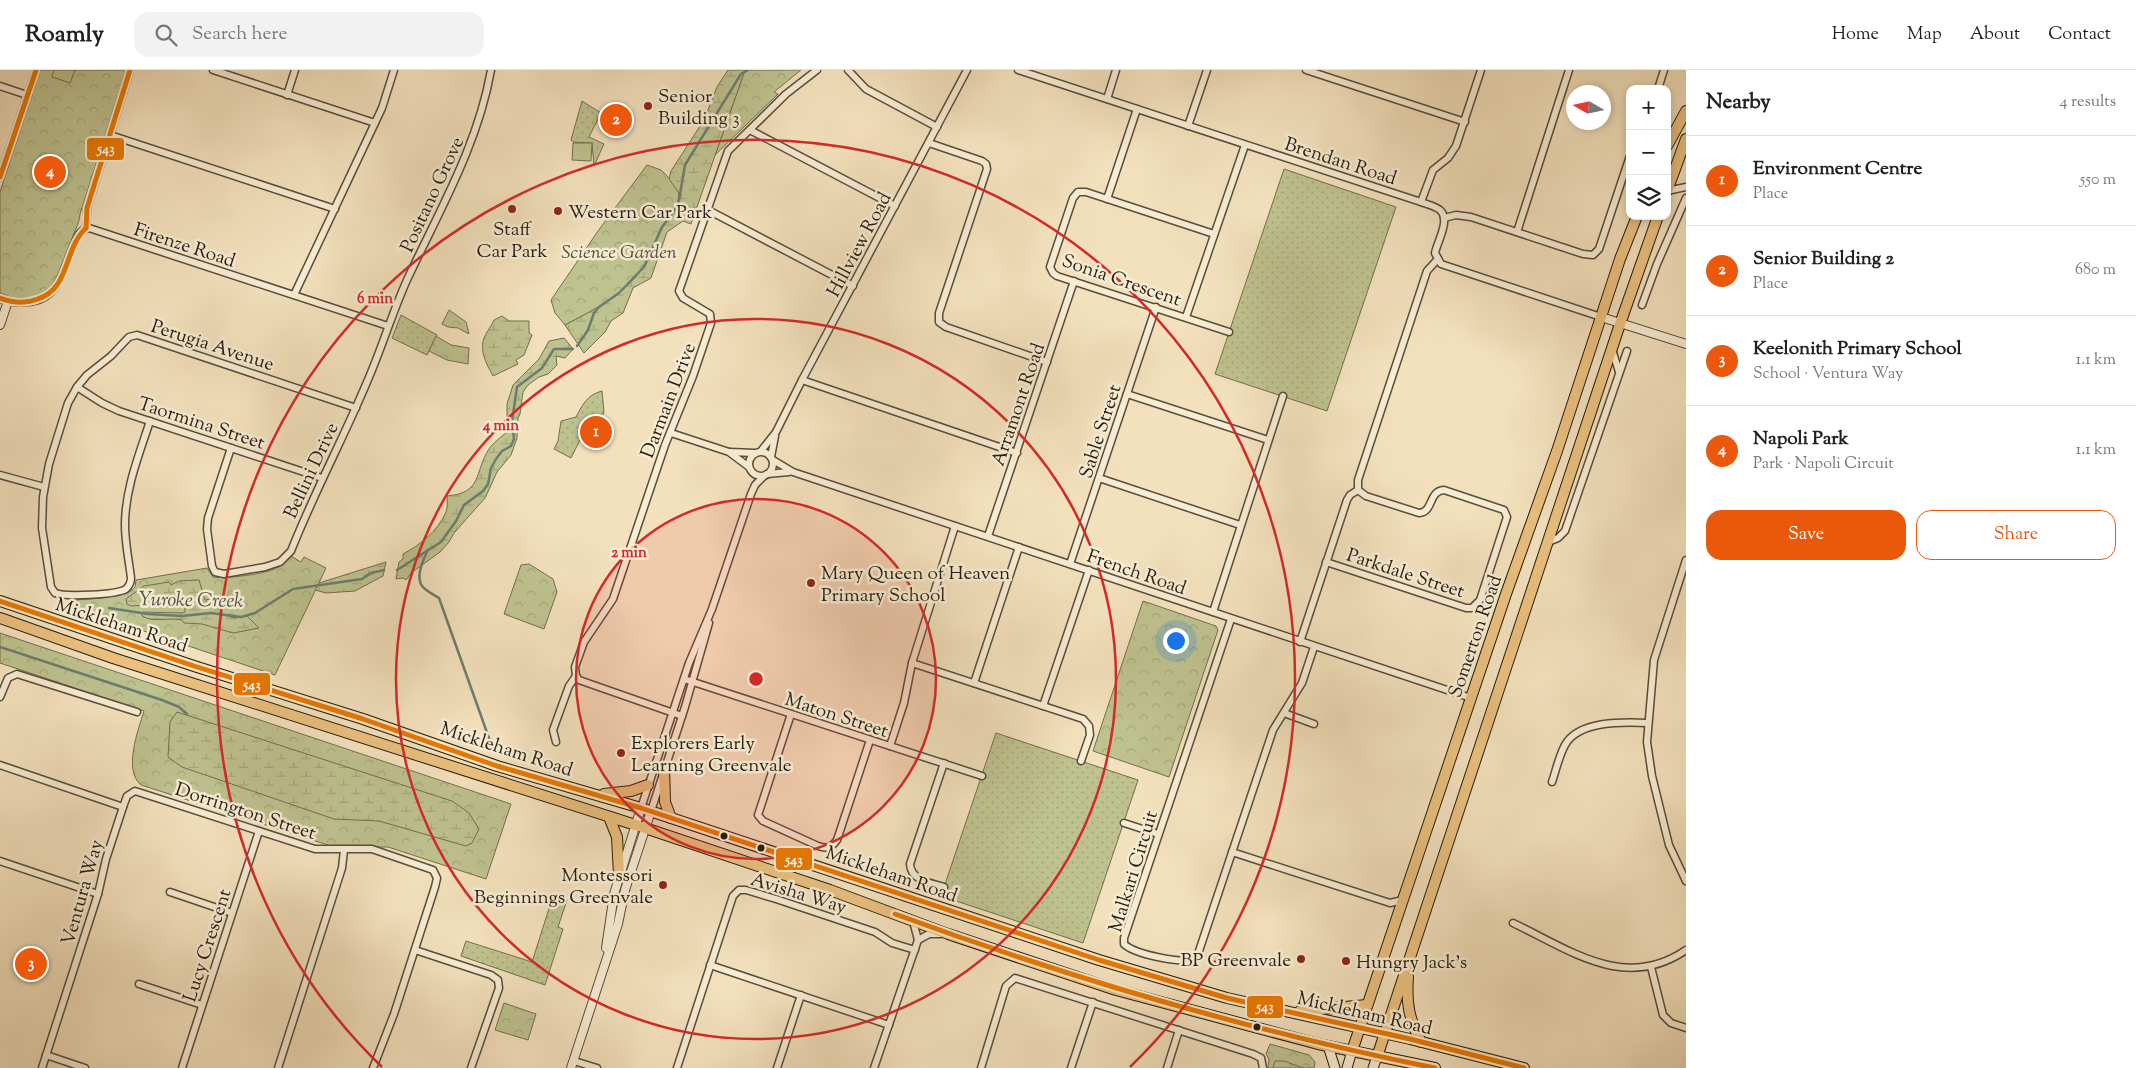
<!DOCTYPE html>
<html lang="en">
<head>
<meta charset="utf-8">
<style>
  body { margin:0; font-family:"Sorts Mill Goudy",serif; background:#f2f2f2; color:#222 }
  .controls { position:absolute; right:15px; top:15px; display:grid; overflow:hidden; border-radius:10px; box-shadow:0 2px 8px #0003 }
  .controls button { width:45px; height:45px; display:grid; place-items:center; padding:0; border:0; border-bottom:1px solid #e0e0e0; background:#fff; color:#222; font:25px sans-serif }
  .compass { position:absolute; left:1566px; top:15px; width:45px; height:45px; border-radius:50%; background:#fff; box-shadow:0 2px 8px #0003; rotate:279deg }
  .you { position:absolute; left:1175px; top:570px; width:18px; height:18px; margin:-12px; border:4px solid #fff; border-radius:50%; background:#1a73e8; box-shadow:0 0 0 8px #1a73e833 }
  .badge { display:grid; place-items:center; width:32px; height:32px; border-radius:50%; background:#ea580c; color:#fff; font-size:16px; font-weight:700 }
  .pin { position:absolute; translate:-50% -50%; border:2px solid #fff; box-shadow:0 1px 5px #0006 }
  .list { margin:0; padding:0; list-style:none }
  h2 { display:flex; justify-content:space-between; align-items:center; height:65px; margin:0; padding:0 20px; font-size:21px }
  h2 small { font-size:16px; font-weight:400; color:#767676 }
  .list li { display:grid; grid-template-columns:32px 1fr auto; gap:15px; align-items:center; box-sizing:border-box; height:90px; padding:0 20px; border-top:1px solid #e0e0e0 }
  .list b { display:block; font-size:19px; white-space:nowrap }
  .list p { margin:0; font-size:16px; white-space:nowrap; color:#767676 }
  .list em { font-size:16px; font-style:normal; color:#767676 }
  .actions { display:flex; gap:10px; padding:15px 20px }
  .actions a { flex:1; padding:11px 0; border:1px solid #ea580c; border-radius:15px; text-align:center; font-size:18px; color:#ea580c }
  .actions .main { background:#ea580c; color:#fff }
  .icon { flex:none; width:28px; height:28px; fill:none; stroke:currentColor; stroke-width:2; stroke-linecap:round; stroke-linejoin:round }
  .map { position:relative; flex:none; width:1686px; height:998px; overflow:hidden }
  header { display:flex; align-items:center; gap:30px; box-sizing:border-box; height:70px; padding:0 25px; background:#fff; border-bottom:1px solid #e0e0e0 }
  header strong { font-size:24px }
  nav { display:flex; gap:28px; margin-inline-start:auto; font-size:18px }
  .search { width:350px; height:45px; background:#f2f2f2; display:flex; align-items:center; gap:12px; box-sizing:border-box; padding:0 18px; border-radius:15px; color:#767676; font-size:19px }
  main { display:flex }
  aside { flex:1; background:#fff }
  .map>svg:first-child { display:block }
  .grass { fill:url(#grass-dots); stroke:#726f4e }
  .forest { fill:url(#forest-crowns); stroke:#726f4e }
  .wetland { fill:url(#wetland-marsh); stroke:#726f4e }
  .pitch { fill:#bec28f; stroke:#726f4e }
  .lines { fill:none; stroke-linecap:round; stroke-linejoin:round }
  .stream { stroke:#6c7d70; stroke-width:2.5 }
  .minor-casing { stroke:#594d3a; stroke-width:9 }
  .tertiary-casing { stroke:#594d3a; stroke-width:10 }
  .secondary-casing { stroke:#261c0e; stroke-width:11 }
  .primary-casing { stroke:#261c0e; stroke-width:12 }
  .minor { stroke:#f7ecd4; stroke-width:6 }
  .tertiary { stroke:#f7ecd4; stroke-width:8 }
  .secondary { stroke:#f7ecd4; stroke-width:9 }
  .primary { stroke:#eac07e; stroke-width:10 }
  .bus-1-casing { stroke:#f7ecd4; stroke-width:9 }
  .bus-1 { stroke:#e97801; stroke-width:5 }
  .ring { fill:none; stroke:#d62828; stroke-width:2.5 }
  .poi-dot { fill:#8f2418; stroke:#f7ecd4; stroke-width:2 }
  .bus-dot { fill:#261c0e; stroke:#f7ecd4; stroke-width:2 }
  .labels { text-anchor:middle; stroke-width:5; stroke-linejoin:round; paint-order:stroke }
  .poi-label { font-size:19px; fill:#261c0e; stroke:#f7ecd4; text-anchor:start }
  .street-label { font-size:19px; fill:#261c0e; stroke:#f7ecd4 }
  .park-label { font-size:19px; font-style:italic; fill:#544e35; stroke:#f7ecd4 }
  .water-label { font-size:20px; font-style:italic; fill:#4f5447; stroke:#f7ecd4 }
  .centre { fill:#d62828; stroke:#f7ecd4; stroke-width:2.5 }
  .ring-label { font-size:15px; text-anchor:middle; font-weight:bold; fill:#d62828; stroke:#f7ecd4; stroke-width:5; stroke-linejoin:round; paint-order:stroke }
  .line-badge { stroke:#f7ecd4; stroke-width:2 }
  .badge-label { font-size:14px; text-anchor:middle; font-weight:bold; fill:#fff }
</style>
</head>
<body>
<header>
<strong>Roamly</strong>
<div class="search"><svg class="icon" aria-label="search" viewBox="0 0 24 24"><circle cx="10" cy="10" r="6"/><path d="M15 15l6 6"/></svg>Search here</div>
<nav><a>Home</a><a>Map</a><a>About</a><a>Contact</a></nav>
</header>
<main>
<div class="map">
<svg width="1686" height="998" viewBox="0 0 1686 998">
  <defs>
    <pattern id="grass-dots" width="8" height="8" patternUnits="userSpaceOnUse" patternTransform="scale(1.25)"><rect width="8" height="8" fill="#bec28f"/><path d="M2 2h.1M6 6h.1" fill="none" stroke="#a3a67a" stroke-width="1.8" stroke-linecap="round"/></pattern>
    <pattern id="forest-crowns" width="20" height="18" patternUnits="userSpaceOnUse" patternTransform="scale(1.25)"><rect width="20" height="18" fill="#bec28f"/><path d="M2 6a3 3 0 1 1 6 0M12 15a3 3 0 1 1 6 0" fill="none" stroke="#a3a67a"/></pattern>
    <pattern id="wetland-marsh" width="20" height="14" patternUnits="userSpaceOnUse" patternTransform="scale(1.25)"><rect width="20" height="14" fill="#bec28f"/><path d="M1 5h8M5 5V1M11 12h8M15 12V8" fill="none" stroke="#a3a67a"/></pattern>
  </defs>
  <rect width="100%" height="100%" fill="#f3e1bd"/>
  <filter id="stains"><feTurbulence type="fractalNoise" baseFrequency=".004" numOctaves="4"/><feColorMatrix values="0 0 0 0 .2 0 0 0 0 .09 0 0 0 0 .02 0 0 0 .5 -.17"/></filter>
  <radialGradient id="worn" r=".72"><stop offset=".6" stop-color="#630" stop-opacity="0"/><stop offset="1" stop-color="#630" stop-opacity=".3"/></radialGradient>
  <!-- grass -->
  <g class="grass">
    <path d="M582,31L601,43L589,67L604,74L594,96L592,73L573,72L571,70Z"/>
    <path d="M1284,99L1396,137L1327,341L1215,304Z"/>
    <path d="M401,245L437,265L427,285L392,268Z"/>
    <path d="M602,321L604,342L602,347L593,344L571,388L554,379L558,371L561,351L576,347C583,334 587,325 602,321Z"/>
    <path d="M996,663L1138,710L1083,873L941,826Z"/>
    <path d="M553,826L567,830L558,857L563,859L545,915L461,886L466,871L532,892Z"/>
  </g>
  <!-- forest -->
  <g class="forest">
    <path d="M40,0H126L80,144C79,155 75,159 72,169C63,194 58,226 26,228C17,229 8,228 0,223V122Z"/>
    <path d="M745,0H801L774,22L778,24L715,85Z"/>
    <path d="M647,95L661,100L672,111L679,123L678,136L662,157L644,197L619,223L599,237L565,255L555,243L551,230L598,161Z"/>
    <path d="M449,240L466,252L469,264L458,258L448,257L442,254Z"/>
    <path d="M436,266L451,275L469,278L468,294L447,290L429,281Z"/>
    <path d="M291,486L301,492L304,487L326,498L275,605L72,537L74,530C88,529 127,528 135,517L136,510L207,498L213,507C227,509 267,504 279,497C284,494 287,490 291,486Z"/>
    <path d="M529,494L553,509L557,522L544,559L504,544L521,495Z"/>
    <path d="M1143,531L1216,556L1218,560L1169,707L1093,681Z"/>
    <path d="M0,563L511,734L486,809L388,777H334L141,715C123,700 138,661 144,641L0,593Z"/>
    <path d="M504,933L536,944L528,970L495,960Z"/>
    <path d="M1270,974L1309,985L1315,992L1314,998H1268L1269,989L1266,984Z"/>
  </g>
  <!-- wetland -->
  <g class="wetland">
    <path d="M728,0H745L691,154L683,151L667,162L651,208L633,218L623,243L611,251L605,262L584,283L565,255C592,241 629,222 644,195C652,183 655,168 663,157C671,143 678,140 679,123L669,109L671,101L704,50L717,17Z"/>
    <path d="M502,246L509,251H529V263L532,265L524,285L516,290L518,294L493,306C487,295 479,281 484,268C487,261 491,257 494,250Z"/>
    <path d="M564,268L573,279L565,288L556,286L557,295L548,304L539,307L528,315L523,322L520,344L518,348L517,368L511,385L497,402L485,428L454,463L449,472L440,482L411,503L406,510L403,508L396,509L399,492L403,489V484C420,475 438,461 446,442C448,438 447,431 447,426C483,423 474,402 489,379C493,373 501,367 507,362V334L513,315L539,289L549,271Z"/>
    <path d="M386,492L383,506L355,521L326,523L315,520L319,513Z"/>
    <path d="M199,510L205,530L218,527L221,537L220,544L235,548L247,546L259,558L233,563L202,554L184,553L182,550C169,547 153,553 142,546L143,542L182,543L185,542V536L166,534L131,536L127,534L126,529L144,516L169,512L171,515L179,511Z"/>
    <path d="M177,642L452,731L469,743L479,759L472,773L466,776L379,751L334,749L182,697L168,687L170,652Z"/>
    <path d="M1275,991H1284L1303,998H1273Z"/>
  </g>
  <!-- pitch -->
  <g class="pitch">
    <path d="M54,0H75L70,13L52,7Z"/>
    <path d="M573,73H592L591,91L572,90Z"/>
  </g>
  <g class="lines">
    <!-- stream -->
    <g class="stream">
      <path d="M577,276L588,260L594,243L599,237L619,223L644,197L662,157L678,136L685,95L741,4L748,0"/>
      <path d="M427,482C422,492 414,511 425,519C430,523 434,525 439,528L490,671L501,681"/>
      <path d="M397,500L441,472L456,451L464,435L483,421L488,414L491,398L496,389L502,381L511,376L514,369L512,351L517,317L542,298L554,279H573"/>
      <path d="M109,538L148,544L182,546L211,543L241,547L255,543L293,519L362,509L371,503L384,500"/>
      <path d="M0,577L162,630L179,637L187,644"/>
    </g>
    <!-- minor casing -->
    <g class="minor-casing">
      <g id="minor">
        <path d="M213,0L375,53"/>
        <path d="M848,0L866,19L937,57"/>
        <path d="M1018,0L1421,132C1426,134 1435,136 1440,140C1451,150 1437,172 1435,183L1441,194L1601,247"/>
        <path d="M1306,0L1465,52"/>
        <path d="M0,16L27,25"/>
        <path d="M1658,19L1664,0"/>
        <path d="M287,25L295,0"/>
        <path d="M1107,29L1116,0"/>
        <path d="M1188,56L1207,0"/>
        <path d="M750,60L895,136"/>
        <path d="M110,65L335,139"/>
        <path d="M929,73L982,91L986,94L987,99L939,243V252L946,257L1047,292"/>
        <path d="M0,107L36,0"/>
        <path d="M1667,121L1686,117"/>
        <path d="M1107,129L1137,39"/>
        <path d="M1421,132L1433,100L1448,88L1456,76L1481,0"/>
        <path d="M708,140L853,216"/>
        <path d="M1444,148L1456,145L1471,147L1583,184L1593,185L1599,179L1630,86"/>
        <path d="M86,158L87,138L130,0"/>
        <path d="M1517,162L1569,0"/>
        <path d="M1214,164L1086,122H1078L1073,128L1050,197L1053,203L1057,206L1229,262"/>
        <path d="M294,225L382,38L394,0"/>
        <path d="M8,231C63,241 60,199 79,164L83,160L89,158L388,256"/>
        <path d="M1642,235L1657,194L1686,128"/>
        <path d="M1186,247L1245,75"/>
        <path d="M1612,279L1619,302"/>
        <path d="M802,310L1017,383"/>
        <path d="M77,317L102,333L119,341L322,408"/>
        <path d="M1127,324L1268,370"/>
        <path d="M150,351C139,385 125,419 125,455C125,473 129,491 131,508C131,512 129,516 126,519C116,525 65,527 55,523L51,517L42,458L43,427L49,394L68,333L77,317L87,305L111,286L129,267L137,265L356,338"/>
        <path d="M671,363L729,382L749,397"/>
        <path d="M231,378L208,448L207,459L212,496L215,502L224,504L265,497L280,492L291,481C314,423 343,369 367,312C382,278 392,243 407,210C439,141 478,75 491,0"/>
        <path d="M761,381L776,362L802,310L967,0"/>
        <circle cx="761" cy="394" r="12"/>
        <path d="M730,382L754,383"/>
        <path d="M771,387L775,366"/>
        <path d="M773,390L793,402L1471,628"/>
        <path d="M767,404L789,402"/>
        <path d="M0,405L44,417"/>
        <path d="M1099,408L1240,455"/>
        <path d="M1358,420V410L1427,201L1437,190"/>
        <path d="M988,466L1074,211"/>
        <path d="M1548,472L1558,468L1565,461L1627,281"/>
        <path d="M1686,490L1654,590L1647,672L1652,706L1669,775L1686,811"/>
        <path d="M1326,492L1466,538H1472L1480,530L1507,447L1504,440L1444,420C1428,421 1434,442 1419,443L1366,426L1358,420"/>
        <path d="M1070,494L1156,237"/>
        <path d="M1213,542L1283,326"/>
        <path d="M1231,549L1124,868V874C1134,884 1181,894 1194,889L1198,884L1273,660L1302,613L1314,577"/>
        <path d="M1300,572L1347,430L1350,425L1358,420"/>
        <path d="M912,593L1083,649L1089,656L1090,665L1081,691"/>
        <path d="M684,609L982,706"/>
        <path d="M974,613L1019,477"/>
        <path d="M0,627L8,608L17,604L137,642"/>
        <path d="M1043,636L1089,500"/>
        <path d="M1284,643L1314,654"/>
        <path d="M791,644L758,745L763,751L818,776C827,779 831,778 837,770L870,670"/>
        <path d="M682,646L579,610L576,606L575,597L584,572L613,529L665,375L693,306L711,253L710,244L683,228L679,221L728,81L786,24L817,0"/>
        <path d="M556,672L553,660L569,616L576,606"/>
        <path d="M890,676L904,633L912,593L955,456"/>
        <path d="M0,695L123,737"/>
        <path d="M1552,712C1556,700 1559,686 1565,675C1579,650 1624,652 1648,653"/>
        <path d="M641,738L689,593L712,539L751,424L755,415L764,406"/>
        <path d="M651,741L685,637L709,553"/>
        <path d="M1124,753L1158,764"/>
        <path d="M1232,782L1390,833L1403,830"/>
        <path d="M0,791L98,824"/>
        <path d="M944,817C931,813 911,811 910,794L944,693"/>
        <path d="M170,822L232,843"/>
        <path d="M1513,853C1570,880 1625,922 1686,880"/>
        <path d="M918,870L929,864H940"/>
        <path d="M415,880L491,905L498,910L499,918L471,998"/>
        <path d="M710,895L889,955"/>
        <path d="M1651,897L1663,945L1671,953L1686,958"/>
        <path d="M139,914L202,935"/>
        <path d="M46,985L85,998"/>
        <path d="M574,991L597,998"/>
        <path d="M42,998L98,824L106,789L123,737L127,726L135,721L315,779H372L433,800L437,808L435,817L394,944L373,998"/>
        <path d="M182,998L259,761"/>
        <path d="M278,998L342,798L344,780"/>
        <path d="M677,998L733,826L739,820H746L776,829L875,862L892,873L915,880"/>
        <path d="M777,998L801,925"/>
        <path d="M874,998L918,870L913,851"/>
        <path d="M981,998L1006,916L1015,908L1253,984L1261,988L1263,998"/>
        <path d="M1071,998L1093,932"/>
        <path d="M1167,998L1179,960"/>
      </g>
    </g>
    <!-- tertiary casing -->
    <g class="tertiary-casing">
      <g id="tertiary">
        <path d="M0,228L8,231L0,255"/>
        <path d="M1601,247L1686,274"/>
        <path d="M606,878L614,824L641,738"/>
        <path d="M571,998L618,854L625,820L651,741"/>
      </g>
    </g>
    <!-- secondary casing -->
    <g class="secondary-casing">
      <g id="secondary">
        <path d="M1328,976L1335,998"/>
        <path d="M1347,998L1352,981"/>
        <path d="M1373,998L1377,987"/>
      </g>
    </g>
    <!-- primary casing -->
    <g class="primary-casing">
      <g id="primary">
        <path d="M1667,76L1686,41"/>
        <path d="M1667,121L1686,69"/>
        <path d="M0,531L194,596L363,649L497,696L641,738L1099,890L1227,928L1410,969L1524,998"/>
        <path d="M0,548L113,588L645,758L830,820L948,864L1116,920L1318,974L1435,998"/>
        <path d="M664,697L665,732L671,748"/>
        <path d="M604,724L631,721L648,715"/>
        <path d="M609,747L617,767L619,805"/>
        <path d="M1408,907C1406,933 1409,949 1421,972"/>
        <path d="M1300,941L1367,935"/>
        <path d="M1352,981L1506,524L1557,381L1620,189L1637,146"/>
        <path d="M1377,987L1620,254L1658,146"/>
      </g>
    </g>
    <!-- minor -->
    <use href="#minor" class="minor"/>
    <!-- tertiary -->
    <use href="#tertiary" class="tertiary"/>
    <!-- secondary -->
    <use href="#secondary" class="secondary"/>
    <!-- primary -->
    <use href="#primary" class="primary"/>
    <!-- bus-1 casing -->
    <g class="bus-1-casing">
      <g id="bus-1">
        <path d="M0,107L36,0"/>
        <path d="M86,158L87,138L130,0"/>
        <path d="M0,228C13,233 25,234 38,229C70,219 64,178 86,158"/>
        <path d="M0,531L194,596L363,649L497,696L641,738L1099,890L1227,928L1410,969L1524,998"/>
        <path d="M895,844C1072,909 1251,961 1435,998"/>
      </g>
    </g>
    <!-- bus-1 -->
    <use href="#bus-1" class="bus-1"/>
  </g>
  <!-- distance rings -->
  <circle cx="756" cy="609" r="180" fill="#d62828" fill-opacity=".12"/>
  <g class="ring">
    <circle cx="756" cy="609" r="180"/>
    <circle cx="756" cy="609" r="360"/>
    <path d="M382 997A539 539 0 1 1 1130 997"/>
  </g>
  <!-- markers -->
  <g class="poi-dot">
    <circle cx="648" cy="36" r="5"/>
    <circle cx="512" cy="139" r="5"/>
    <circle cx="558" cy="141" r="5"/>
    <circle cx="811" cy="513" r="5"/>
    <circle cx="621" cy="683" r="5"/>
    <circle cx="663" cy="815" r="5"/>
    <circle cx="1301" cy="889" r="5"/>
    <circle cx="1346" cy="891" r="5"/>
  </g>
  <g class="bus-dot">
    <circle cx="724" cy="766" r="4.5"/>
    <circle cx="761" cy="778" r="4.5"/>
    <circle cx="1257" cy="957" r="4.5"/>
  </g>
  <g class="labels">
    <!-- poi labels -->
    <g class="poi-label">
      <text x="658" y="32">Senior<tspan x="658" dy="22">Building 3</tspan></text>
      <text x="568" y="148">Western Car Park</text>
      <text x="512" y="165" text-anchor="middle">Staff<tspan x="512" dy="22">Car Park</tspan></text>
      <text x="821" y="509">Mary Queen of Heaven<tspan x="821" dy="22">Primary School</tspan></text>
      <text x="631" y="679">Explorers Early<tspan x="631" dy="22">Learning Greenvale</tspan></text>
      <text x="653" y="811" text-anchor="end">Montessori<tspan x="653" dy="22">Beginnings Greenvale</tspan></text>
      <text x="1291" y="896" text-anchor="end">BP Greenvale</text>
      <text x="1356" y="898">Hungry Jack's</text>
    </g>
    <!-- street labels -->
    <g class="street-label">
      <text transform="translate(1341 90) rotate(18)" y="7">Brendan Road</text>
      <text transform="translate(431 124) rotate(-65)" y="7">Positano Grove</text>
      <text transform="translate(185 174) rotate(18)" y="7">Firenze Road</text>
      <text transform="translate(858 174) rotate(-62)" y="7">Hillview Road</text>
      <text transform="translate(1122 209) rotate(19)" y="7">Sonia Crescent</text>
      <text transform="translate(213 274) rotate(18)" y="7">Perugia Avenue</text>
      <text transform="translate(667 330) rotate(-69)" y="7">Darmain Drive</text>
      <text transform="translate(1017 334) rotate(-71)" y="7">Arramont Road</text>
      <text transform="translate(202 352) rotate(18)" y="7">Taormina Street</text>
      <text transform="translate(1099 361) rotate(-72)" y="7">Sable Street</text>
      <text transform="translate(310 400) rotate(-65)" y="7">Bellini Drive</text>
      <text transform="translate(1137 501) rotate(19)" y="7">French Road</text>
      <text transform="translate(1406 502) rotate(18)" y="7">Parkdale Street</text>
      <text transform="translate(122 554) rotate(18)" y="7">Mickleham Road</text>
      <text transform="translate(1474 566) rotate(-71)" y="7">Somerton Road</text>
      <text transform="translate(837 644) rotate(18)" y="7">Maton Street</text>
      <text transform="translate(507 678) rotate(18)" y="7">Mickleham Road</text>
      <text transform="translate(246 740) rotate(18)" y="7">Dorrington Street</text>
      <text transform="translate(1132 801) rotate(-73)" y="7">Malkari Circuit</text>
      <text transform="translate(892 803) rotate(19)" y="7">Mickleham Road</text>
      <text transform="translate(81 822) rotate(-74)" y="7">Ventura Way</text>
      <text transform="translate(799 822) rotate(17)" y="7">Avisha Way</text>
      <text transform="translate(206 875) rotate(-72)" y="7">Lucy Crescent</text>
      <text transform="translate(1365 942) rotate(13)" y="7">Mickleham Road</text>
    </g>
    <!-- park labels -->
    <g class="park-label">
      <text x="619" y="188">Science Garden</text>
    </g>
    <!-- water labels -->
    <g class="water-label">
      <text transform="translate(191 529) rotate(1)" y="7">Yuroke Creek</text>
    </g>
  </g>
  <circle cx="756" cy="609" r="8" class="centre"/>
  <g class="ring-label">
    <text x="375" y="233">6 min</text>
    <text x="501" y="360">4 min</text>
    <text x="629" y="487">2 min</text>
  </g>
  <g class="line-badge">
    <rect x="86" y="67" width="39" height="24" rx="5" fill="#e97801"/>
    <rect x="233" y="602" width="38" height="24" rx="5" fill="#e97801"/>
    <rect x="775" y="777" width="38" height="24" rx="5" fill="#e97801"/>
    <rect x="1246" y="925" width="38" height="24" rx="5" fill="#e97801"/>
  </g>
  <g class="badge-label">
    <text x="106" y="83">543</text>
    <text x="252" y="619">543</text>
    <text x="794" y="794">543</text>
    <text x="1265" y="941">543</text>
  </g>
  <rect width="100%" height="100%" filter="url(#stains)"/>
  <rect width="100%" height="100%" fill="url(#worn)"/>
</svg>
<div class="controls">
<button>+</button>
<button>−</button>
<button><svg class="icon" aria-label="layers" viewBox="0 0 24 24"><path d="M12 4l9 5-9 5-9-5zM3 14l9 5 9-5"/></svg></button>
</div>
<svg class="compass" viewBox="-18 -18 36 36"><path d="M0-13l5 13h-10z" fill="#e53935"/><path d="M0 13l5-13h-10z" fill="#767676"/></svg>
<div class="you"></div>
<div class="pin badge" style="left:596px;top:362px">1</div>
<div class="pin badge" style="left:616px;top:50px">2</div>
<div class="pin badge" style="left:31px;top:894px">3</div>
<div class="pin badge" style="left:50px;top:102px">4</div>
</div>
<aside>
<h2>Nearby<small>4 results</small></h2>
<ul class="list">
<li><span class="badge">1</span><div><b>Environment Centre</b><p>Place</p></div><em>550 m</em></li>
<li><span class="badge">2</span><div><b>Senior Building 2</b><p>Place</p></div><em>680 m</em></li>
<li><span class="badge">3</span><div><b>Keelonith Primary School</b><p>School · Ventura Way</p></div><em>1.1 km</em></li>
<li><span class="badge">4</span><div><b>Napoli Park</b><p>Park · Napoli Circuit</p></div><em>1.1 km</em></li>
</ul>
<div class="actions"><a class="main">Save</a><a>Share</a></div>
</aside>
</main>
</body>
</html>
